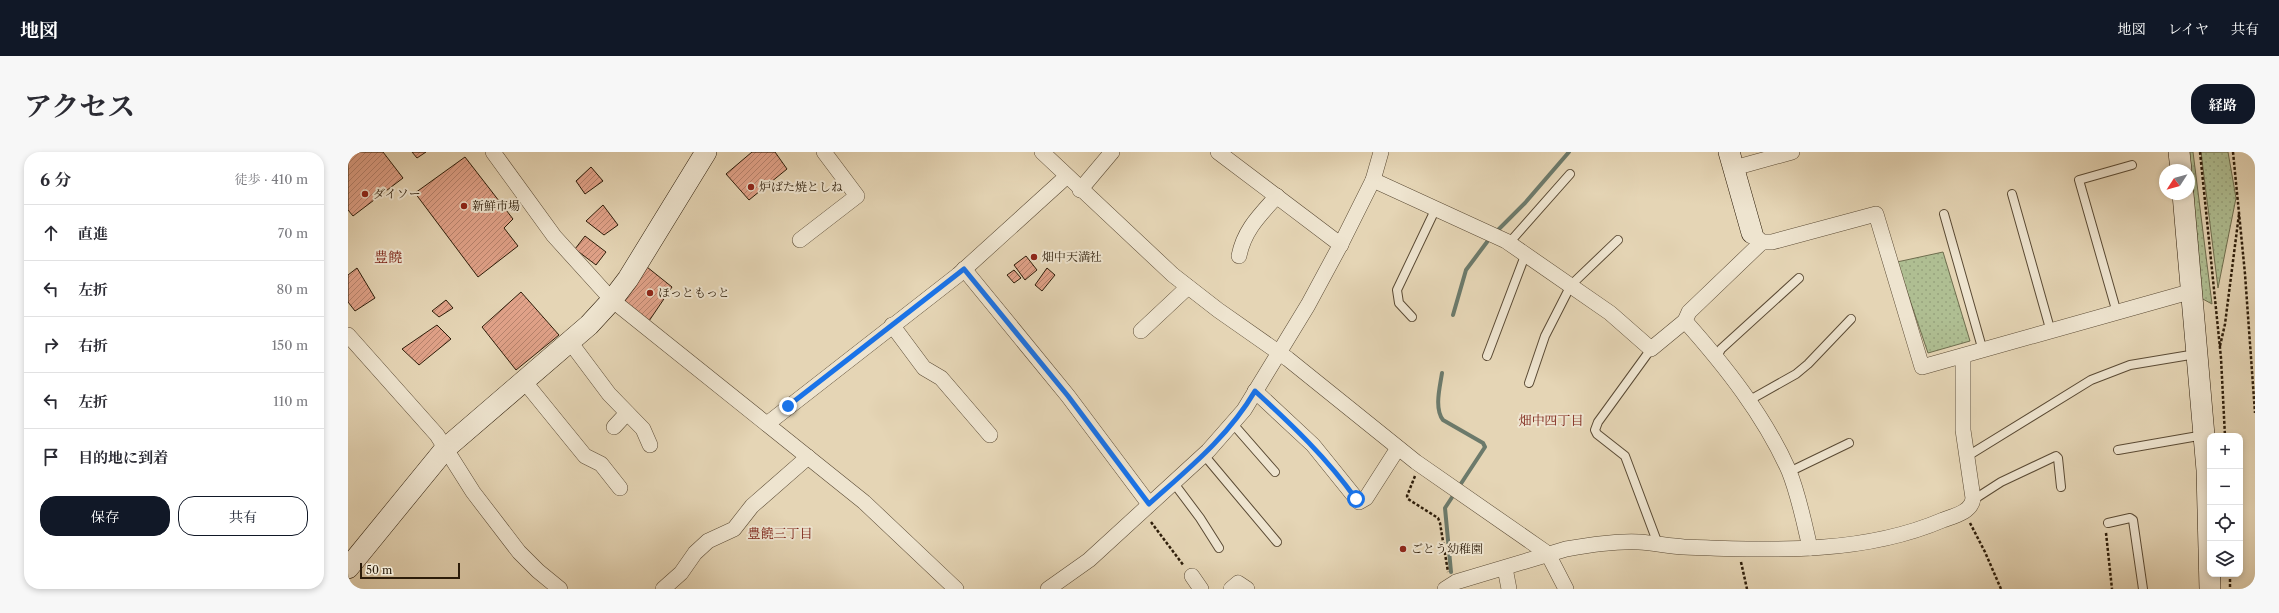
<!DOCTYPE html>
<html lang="ja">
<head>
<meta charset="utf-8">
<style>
  body { margin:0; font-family:"Libre Caslon Text","Noto Serif JP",serif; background:#f7f7f7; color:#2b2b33 }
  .controls { position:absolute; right:12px; bottom:12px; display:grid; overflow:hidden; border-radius:8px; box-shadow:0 2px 6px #0003 }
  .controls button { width:36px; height:36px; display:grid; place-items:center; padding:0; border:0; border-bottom:1px solid #e1e1e2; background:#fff; color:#2b2b33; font:20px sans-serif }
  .compass { position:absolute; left:1811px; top:12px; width:36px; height:36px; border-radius:50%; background:#fff; box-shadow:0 2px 6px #0003; rotate:234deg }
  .scale { position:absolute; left:12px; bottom:10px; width:100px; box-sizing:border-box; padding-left:4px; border:2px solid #2c1c09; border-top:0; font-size:11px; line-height:14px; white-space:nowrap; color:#2c1c09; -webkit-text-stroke:3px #eee4cf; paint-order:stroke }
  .stop { position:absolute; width:12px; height:12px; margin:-9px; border:3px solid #1a73e8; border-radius:50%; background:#fff }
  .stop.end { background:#1a73e8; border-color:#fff; box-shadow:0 1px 4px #0008 }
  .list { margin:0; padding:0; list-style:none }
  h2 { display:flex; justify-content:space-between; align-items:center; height:52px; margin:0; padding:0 16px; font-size:17px }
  h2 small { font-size:13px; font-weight:400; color:#7c7c81 }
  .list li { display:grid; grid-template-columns:26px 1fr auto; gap:12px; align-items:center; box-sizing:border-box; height:56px; padding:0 16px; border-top:1px solid #e1e1e2 }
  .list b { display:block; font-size:15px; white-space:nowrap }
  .list em { font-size:13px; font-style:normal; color:#7c7c81 }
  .actions { display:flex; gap:8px; padding:12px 16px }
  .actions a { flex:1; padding:9px 0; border:1px solid #111827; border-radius:16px; text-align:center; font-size:14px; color:#111827 }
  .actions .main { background:#111827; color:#fff }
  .icon { flex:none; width:22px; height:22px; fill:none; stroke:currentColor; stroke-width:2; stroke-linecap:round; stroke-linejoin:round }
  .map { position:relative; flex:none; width:1907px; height:437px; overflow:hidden; border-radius:16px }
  header { display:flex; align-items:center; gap:24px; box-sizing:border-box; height:56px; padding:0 20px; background:#111827; color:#fff }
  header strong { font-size:19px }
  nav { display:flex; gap:22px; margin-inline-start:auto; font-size:14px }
  .intro { display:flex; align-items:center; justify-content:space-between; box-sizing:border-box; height:96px; padding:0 24px }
  h1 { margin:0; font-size:28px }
  .button { padding:10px 18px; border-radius:16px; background:#111827; color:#fff; font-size:14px; font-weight:700 }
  main { display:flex; gap:24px; padding:0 24px }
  aside { flex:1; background:#fff; border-radius:16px; box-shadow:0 2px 6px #0003 }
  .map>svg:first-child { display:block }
  .grass { fill:url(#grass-dots); stroke:#6e6d4e }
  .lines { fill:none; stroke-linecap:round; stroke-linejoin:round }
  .stream { stroke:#6c7a6b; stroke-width:4 }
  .building { fill:url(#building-hatch); stroke:#2c1c09 }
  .lane-casing { stroke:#5a4a34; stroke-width:10 }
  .street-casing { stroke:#5a4a34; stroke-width:16 }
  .secondary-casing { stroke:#2c1c09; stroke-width:22 }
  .path { stroke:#2c1c09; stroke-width:2.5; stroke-dasharray:3 2; stroke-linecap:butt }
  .lane { stroke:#eee4cf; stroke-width:8 }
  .street { stroke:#eee4cf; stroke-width:15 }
  .secondary { stroke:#eee4cf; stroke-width:21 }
  .route { stroke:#1a73e8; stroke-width:5 }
  .poi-dot { fill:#8f2418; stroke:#eee4cf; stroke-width:1.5 }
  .labels { text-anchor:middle; stroke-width:4; stroke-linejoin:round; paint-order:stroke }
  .poi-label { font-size:12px; fill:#2c1c09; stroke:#eee4cf; text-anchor:start }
  .neighbourhood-label { font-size:13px; fill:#7a1f14; stroke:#eee4cf }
  .quarter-label { font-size:14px; fill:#7a1f14; stroke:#eee4cf }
</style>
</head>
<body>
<header>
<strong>地図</strong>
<nav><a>地図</a><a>レイヤ</a><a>共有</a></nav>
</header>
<div class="intro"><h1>アクセス</h1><a class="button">経路</a></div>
<main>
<aside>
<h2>6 分<small>徒歩 · 410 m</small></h2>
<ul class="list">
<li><svg class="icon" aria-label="ahead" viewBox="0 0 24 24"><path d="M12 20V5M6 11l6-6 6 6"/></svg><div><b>直進</b></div><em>70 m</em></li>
<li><svg class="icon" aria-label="left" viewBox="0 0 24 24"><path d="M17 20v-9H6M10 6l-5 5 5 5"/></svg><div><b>左折</b></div><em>80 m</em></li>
<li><svg class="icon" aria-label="right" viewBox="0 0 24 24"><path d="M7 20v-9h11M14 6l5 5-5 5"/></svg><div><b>右折</b></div><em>150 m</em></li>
<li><svg class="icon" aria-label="left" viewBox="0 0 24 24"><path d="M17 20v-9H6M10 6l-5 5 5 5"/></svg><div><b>左折</b></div><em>110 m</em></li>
<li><svg class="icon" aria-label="arrive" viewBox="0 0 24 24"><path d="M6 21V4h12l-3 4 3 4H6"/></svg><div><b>目的地に到着</b></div></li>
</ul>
<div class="actions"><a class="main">保存</a><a>共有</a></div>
</aside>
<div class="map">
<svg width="1907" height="437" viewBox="0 0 1907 437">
  <defs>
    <pattern id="grass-dots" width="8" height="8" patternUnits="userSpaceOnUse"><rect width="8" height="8" fill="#afbe92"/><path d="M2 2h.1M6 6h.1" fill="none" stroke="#97a37d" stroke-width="1.8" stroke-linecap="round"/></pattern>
    <pattern id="building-hatch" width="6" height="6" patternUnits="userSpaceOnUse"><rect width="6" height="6" fill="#e1a289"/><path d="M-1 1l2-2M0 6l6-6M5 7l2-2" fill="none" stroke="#b7836e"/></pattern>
  </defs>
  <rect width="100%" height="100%" fill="#e5d5b5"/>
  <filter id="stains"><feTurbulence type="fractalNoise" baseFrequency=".005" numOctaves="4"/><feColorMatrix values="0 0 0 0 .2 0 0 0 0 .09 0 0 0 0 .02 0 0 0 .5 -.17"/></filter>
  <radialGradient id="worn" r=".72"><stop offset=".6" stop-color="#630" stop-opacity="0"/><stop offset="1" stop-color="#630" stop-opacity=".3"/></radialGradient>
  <!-- grass -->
  <g class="grass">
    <path d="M1835,0H1845L1864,152L1853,146L1841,42V18Z"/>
    <path d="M1853,0H1880L1888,46L1870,136Z"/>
    <path d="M1595,100L1622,189L1580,201L1549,110Z"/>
  </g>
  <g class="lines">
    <!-- stream -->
    <g class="stream">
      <path d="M1147,81L1177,51L1221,0"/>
      <path d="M1105,163L1118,118L1142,86"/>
      <path d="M1094,221C1092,235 1086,256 1095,268L1135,291L1137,295L1097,356L1103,420"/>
    </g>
  </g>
  <!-- building -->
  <g class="building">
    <path d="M0,0H35L55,26L5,64L0,58Z"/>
    <path d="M64,0H78L69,6Z"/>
    <path d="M404,0H427L439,17L401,48L378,22Z"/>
    <path d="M117,5L165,67L156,76L170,94L130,125L67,41Z"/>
    <path d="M243,15L255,29L237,42L228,29Z"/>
    <path d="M255,53L270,73L256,83L238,69Z"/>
    <path d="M237,84L258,100L248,113L227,97Z"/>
    <path d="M678,104L689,118L677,128L666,113Z"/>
    <path d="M299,115L324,135L301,169L275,151Z"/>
    <path d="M9,116L27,146L7,159L0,150V123Z"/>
    <path d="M699,116L707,123L694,139L687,133Z"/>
    <path d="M666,118L673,126L666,131L659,123Z"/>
    <path d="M173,140L211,183L168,218L134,175Z"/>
    <path d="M98,148L105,156L91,165L84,159Z"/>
    <path d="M89,173L103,187L71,213L54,197Z"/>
  </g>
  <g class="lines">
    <!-- lane casing -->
    <g class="lane-casing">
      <g id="lane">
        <path d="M1664,42L1703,180"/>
        <path d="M1596,62L1635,199"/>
        <path d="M1161,91L1222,22"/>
        <path d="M1769,161L1731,28L1784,13"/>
        <path d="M1064,165L1051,151L1049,138L1088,56"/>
        <path d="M1303,197L1250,270L1247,278L1249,282L1277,304L1310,392"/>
        <path d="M1139,204L1178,101"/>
        <path d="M1369,205L1373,197L1451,126"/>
        <path d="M1181,231L1197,184L1223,133L1270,88"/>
        <path d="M1400,249L1448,222L1460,212L1503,167"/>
        <path d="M885,272L927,320"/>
        <path d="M1770,298L1856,283"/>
        <path d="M856,303L929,390"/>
        <path d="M1618,305L1743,228L1782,213L1848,202"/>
        <path d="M1441,320L1501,291"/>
        <path d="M825,330L852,366L871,396"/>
        <path d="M1625,348L1653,330L1708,304L1710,306L1713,335"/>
        <path d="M1760,371L1782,366L1785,368L1795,437"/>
      </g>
    </g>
    <!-- street casing -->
    <g class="street-casing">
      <g id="street">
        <path d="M145,0L206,84L264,148L516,350L608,437"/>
        <path d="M694,0L825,123L870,158L940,207L1068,310L1196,399L1202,406L1218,437"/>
        <path d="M870,0L993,93"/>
        <path d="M1386,16L1444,0"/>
        <path d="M1025,28L1158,89L1262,161L1303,197L1337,169"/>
        <path d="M732,38L764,0"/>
        <path d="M1404,81L1414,90H1424L1528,62L1574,215L1834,142L1845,141"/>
        <path d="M452,88L509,44L476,0"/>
        <path d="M1414,90L1341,160L1337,169C1377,214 1416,263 1441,319C1451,344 1456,370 1462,396"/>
        <path d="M891,104C896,78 912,63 929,44"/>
        <path d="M616,117L720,244L801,352"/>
        <path d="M544,173L576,216L593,226L642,283"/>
        <path d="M793,179L840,135"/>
        <path d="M0,183L89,283L125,340L171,400L190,419L212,437"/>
        <path d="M222,190L261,242L295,277L302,293"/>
        <path d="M176,229L237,304L253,312L272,336"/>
        <path d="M907,239L965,293L1011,350L1018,346L1050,296"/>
        <path d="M419,272L610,123L718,25"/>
        <path d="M266,275L279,261"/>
        <path d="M1157,416L1161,437"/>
        <path d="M844,424L853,437"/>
        <path d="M315,437L333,421L347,401L360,389L386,377L404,354L460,305"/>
        <path d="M700,437L741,408L860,299L896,258L960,153L994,90L1025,28L1033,0"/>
        <path d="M883,437L890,431L899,437"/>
        <path d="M1097,437L1108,430L1218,397C1242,393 1266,389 1291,390C1306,391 1321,394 1336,395C1423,398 1513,403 1595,368C1606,364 1624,360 1625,346L1615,278V204"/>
      </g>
    </g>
    <!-- secondary casing -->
    <g class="secondary-casing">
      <g id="secondary">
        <path d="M1381,0L1404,81"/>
        <path d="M1831,0L1833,18"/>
        <path d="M1835,42L1859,318L1862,437"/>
        <path d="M0,416L98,296L241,173L264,148L280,127L358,0"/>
      </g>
    </g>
    <!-- path -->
    <g class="path">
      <path d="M1852,0L1873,206L1877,284"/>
      <path d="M1885,0L1897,122L1907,261"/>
      <path d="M1872,194L1877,172L1891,62"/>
      <path d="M1067,324L1059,344L1060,347L1090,366L1092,371L1100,420"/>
      <path d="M803,370L836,414"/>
      <path d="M1622,371L1637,400L1653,437"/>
      <path d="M1758,381L1764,437"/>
      <path d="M1393,410L1399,437"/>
      <path d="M1882,422V437"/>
    </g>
    <!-- lane -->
    <use href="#lane" class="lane"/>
    <!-- street -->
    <use href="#street" class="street"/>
    <!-- secondary -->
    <use href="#secondary" class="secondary"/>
  </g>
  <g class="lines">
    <!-- route -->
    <path class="route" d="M440,254L616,117L720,244L801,352C840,317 880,285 907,239C944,273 979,306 1008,347"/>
  </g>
  <!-- markers -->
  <g class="poi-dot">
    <circle cx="403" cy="35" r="4"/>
    <circle cx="17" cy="42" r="4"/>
    <circle cx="116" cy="54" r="4"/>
    <circle cx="686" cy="105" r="4"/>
    <circle cx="302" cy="141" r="4"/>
    <circle cx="1055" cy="397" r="4"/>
  </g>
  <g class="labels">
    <!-- poi labels -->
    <g class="poi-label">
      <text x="411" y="39">炉ばた焼としね</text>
      <text x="25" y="46">ダイソー</text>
      <text x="124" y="58">新鮮市場</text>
      <text x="694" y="109">畑中天満社</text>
      <text x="310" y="145">ほっともっと</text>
      <text x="1063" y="401">ごとう幼稚園</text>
    </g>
    <!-- neighbourhood labels -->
    <g class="neighbourhood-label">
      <text x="1203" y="273">畑中四丁目</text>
      <text x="432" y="386">豊饒三丁目</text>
    </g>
    <!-- quarter labels -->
    <g class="quarter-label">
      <text x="40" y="110">豊饒</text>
    </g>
  </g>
  <rect width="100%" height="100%" filter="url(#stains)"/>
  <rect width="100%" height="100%" fill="url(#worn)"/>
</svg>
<div class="controls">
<button>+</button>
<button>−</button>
<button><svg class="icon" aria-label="locate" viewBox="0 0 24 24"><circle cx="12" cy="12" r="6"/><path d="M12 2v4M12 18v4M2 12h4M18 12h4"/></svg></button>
<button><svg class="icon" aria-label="layers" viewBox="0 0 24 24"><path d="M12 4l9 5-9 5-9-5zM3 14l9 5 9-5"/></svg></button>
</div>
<svg class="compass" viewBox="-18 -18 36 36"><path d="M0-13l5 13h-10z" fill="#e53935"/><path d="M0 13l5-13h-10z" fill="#7c7c81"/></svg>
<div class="scale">50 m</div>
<div class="stop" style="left:1008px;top:347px"></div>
<div class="stop end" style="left:440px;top:254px"></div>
</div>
</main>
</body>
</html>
